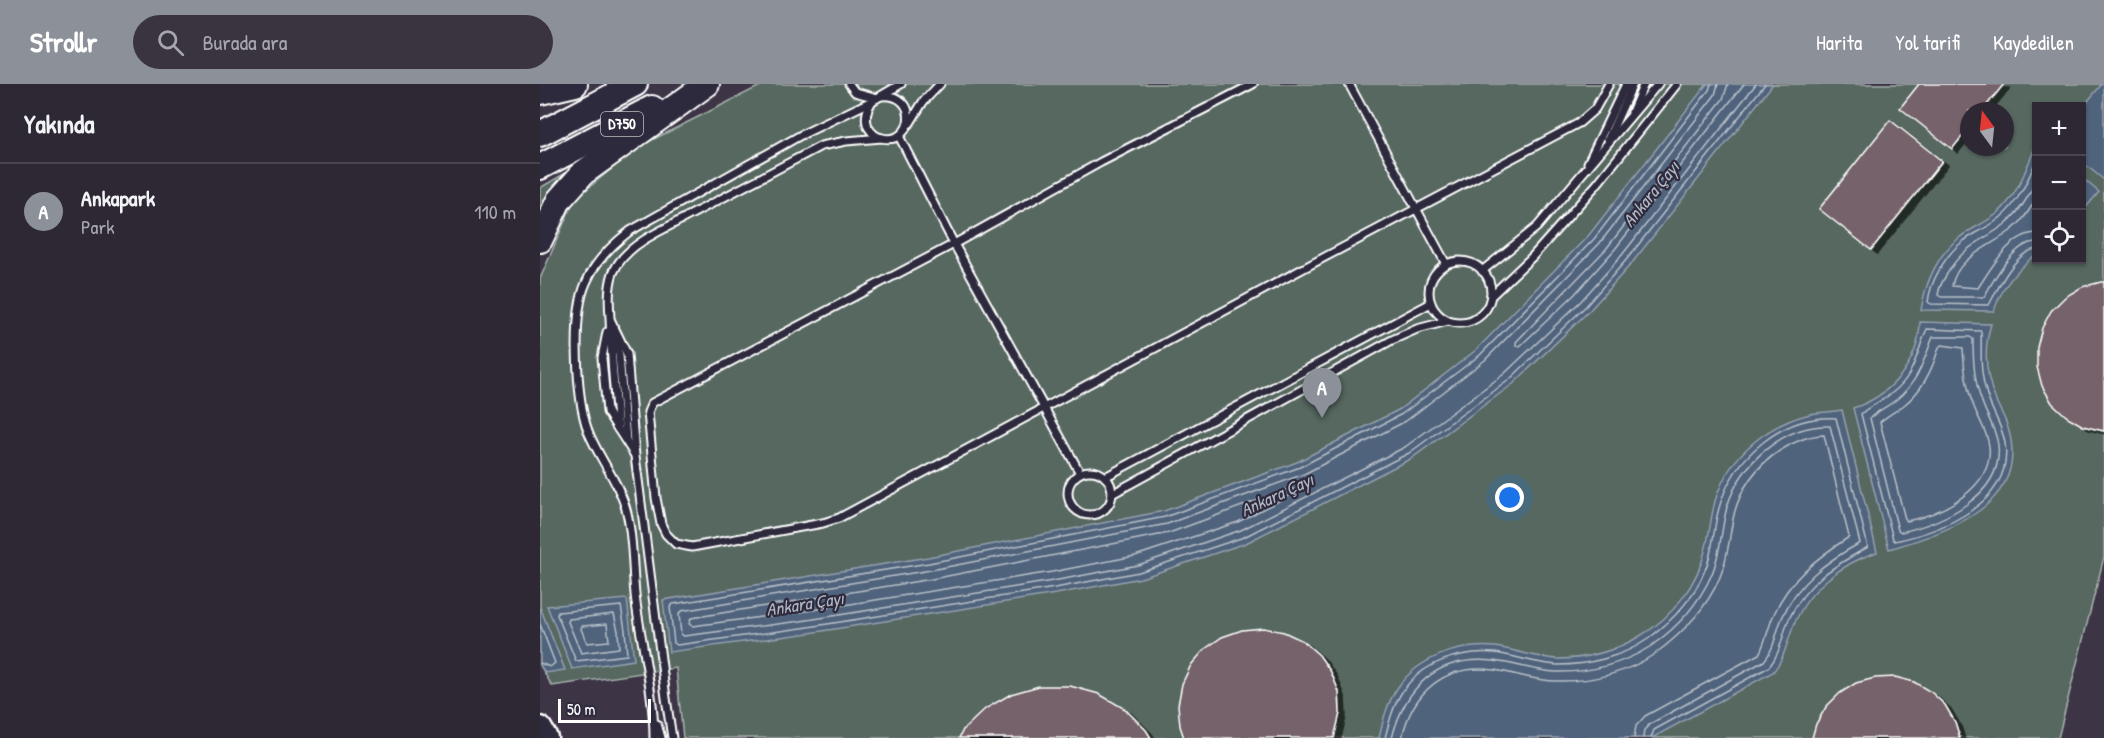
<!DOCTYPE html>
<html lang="tr">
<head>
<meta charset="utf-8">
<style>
  body { margin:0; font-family:"Patrick Hand",sans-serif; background:#3a3440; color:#f1f3f6 }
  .controls { position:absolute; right:18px; top:18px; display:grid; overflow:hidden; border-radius:0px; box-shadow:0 2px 4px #0004 }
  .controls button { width:54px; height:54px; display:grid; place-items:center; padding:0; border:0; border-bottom:2px solid #49444f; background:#2e2834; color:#f1f3f6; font:30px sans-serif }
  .compass { position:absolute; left:1420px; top:18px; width:54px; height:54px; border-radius:50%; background:#2e2834; box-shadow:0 2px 4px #0004; rotate:345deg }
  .scale { position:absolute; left:18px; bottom:15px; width:93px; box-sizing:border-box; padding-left:6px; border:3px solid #fff; border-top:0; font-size:16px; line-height:21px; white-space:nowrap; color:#fff; -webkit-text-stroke:4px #2f2a3d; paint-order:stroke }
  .you { position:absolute; left:970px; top:414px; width:21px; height:21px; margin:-15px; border:4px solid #fff; border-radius:50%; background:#1a73e8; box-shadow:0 0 0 9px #1a73e833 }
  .badge { display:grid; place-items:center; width:39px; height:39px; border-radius:50%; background:#8c9099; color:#fff; font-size:20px; font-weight:700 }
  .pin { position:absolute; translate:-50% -50px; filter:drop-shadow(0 2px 3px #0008) }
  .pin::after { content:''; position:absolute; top:32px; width:21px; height:18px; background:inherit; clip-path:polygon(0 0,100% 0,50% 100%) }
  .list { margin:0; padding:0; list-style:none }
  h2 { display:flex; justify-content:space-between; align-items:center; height:78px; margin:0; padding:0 24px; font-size:26px }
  h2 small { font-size:20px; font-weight:400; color:#a7a6ac }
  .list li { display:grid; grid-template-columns:39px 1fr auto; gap:18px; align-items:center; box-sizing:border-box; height:96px; padding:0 24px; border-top:2px solid #49444f }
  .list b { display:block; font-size:22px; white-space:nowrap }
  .list p { margin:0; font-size:20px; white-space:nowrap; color:#a7a6ac }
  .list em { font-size:20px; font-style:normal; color:#a7a6ac }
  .icon { flex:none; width:33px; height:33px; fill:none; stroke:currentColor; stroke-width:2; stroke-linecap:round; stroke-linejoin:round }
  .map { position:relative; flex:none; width:1564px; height:654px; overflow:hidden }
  header { display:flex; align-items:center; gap:36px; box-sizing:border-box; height:84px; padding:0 30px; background:#8c9099; color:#fff }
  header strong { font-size:28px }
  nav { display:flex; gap:33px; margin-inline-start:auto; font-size:21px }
  .search { width:420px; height:54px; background:#3a3440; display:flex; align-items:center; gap:15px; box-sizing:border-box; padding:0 21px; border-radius:33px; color:#a7a6ac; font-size:22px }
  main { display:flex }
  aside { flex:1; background:#2e2834 }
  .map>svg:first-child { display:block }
  .green { fill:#566760; stroke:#aab3b0; stroke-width:1.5; fill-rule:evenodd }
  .water { fill:#50637b; stroke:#96a1b0; stroke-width:1.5 }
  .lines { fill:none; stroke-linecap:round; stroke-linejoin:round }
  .shore { stroke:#b9c1ca; stroke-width:1.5 }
  .building { fill:#76626b; stroke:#fff; stroke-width:1.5; filter:url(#shadow) }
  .service-casing { stroke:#fff; stroke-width:11 }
  .primary-casing { stroke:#fff; stroke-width:27 }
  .trunk-casing { stroke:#fff; stroke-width:28 }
  .service { stroke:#2f2a3d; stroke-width:7 }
  .primary { stroke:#2f2a3d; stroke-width:22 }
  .trunk { stroke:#2f2a3d; stroke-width:24 }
  .labels { text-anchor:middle; stroke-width:4.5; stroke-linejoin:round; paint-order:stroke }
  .shield { fill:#2f2a3d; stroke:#c1bfc5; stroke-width:1.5 }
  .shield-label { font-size:15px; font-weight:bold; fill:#fff }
  .water-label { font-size:18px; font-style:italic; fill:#b0b9c4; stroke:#2f2a3d }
</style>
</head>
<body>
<header>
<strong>Strollr</strong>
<div class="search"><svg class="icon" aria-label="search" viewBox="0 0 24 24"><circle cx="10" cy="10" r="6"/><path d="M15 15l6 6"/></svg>Burada ara</div>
<nav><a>Harita</a><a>Yol tarifi</a><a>Kaydedilen</a></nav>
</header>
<main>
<aside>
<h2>Yakında<small></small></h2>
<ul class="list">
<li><span class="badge">A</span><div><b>Ankapark</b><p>Park</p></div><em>110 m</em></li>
</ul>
</aside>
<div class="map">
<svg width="1564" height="654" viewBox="0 0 1564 654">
  <defs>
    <filter id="shadow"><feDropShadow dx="6" dy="4" stdDeviation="0" flood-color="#0009"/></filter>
  </defs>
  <rect width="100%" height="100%" fill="#3d3546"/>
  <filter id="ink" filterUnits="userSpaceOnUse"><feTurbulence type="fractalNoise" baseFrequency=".0167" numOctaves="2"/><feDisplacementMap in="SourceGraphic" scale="12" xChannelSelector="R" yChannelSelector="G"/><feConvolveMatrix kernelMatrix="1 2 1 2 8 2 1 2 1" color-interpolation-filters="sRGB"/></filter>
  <g filter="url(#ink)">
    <!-- green -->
    <g class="green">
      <path d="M224,0H1564V473L1518,654H143L136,584L12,602L0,581V195L34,116L98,63ZM1496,22H1542V176H1496ZM1429,27H1465V63H1429Z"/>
      <path d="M29,87L0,129V104Z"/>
    </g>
    <!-- water -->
    <g class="water">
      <path d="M1167,0H1233L1092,179L1050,226L973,300L872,374L706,459L601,494L516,510L263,550L129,568L123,516L388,473L624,427L757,378L860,325L936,266L1049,151Z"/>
      <path d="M1562,0H1564V96L1542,78V24Z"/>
      <path d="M1496,61V170C1477,186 1462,202 1454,227L1381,226C1385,200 1397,171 1419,154C1431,144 1446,139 1458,129C1478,111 1486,85 1496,61Z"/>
      <path d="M1542,94L1559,108L1542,128Z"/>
      <path d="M1380,238L1451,240C1443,266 1446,293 1456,317C1459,324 1463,331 1466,338C1496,419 1408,448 1349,465L1313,324C1351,312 1379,278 1380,238Z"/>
      <path d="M1302,326L1337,468C1301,480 1268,505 1254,541C1247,557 1245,574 1233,588L1112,654H839C843,636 847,619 858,603C879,573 919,560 955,563C976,566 996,574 1017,575C1046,575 1075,567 1100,552C1132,534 1158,500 1166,463C1170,447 1171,430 1176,414C1190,371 1226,341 1270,330C1280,328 1291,328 1302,326Z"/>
      <path d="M87,515L94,576L32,585L7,522Z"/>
      <path d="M0,523L25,586L5,589L0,581Z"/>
    </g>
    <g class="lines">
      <!-- shore -->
      <g class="shore">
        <path d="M1171,0L1169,6L1054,155L940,271L862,330L760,383L625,433L389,479L133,520L130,523L134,559L137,561L262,544L515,504L599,488L704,453L869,369L969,296L1046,222L1087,175L1225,0"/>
        <path d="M1178,0L1175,11L1059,160L945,276L866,337L764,390L627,440L391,486L141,527L139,530L141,551L144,552L261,537L513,497L598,481L701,446L865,363L964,290L1041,217L1082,171L1216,0"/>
        <path d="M1188,0L1183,15L1066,165L976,258V262H980L1034,211L1075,165L1204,0"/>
        <path d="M1496,76C1488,97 1478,119 1460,134C1448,144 1433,149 1421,159C1405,172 1390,198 1388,218L1391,220L1449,221C1458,204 1475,168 1496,165"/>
        <path d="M1496,95C1490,112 1478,130 1464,141C1441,158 1422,163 1407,190C1403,196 1399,203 1398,211L1401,213H1444C1454,195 1473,159 1496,158"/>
        <path d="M1496,115C1489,127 1481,140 1469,148C1449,163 1416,174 1412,202L1438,204C1451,184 1470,150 1496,149"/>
        <path d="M1387,245L1441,247C1442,272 1439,286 1447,311C1452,328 1462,341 1465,359C1474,419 1402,447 1355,457L1353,455L1321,330C1329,322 1342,317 1352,309C1375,292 1376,269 1387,245Z"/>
        <path d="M1393,253H1430L1433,255C1433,276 1434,297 1442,318C1447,333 1456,345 1458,361C1464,412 1401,439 1361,448L1358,446L1330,334C1337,327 1349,322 1357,315C1378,299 1384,275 1393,253Z"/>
        <path d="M1402,261L1423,264C1424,284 1426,304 1434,323C1439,336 1447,347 1449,362C1454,404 1401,430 1367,437L1365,435L1340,338C1347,332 1356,327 1364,321C1382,307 1393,284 1399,263Z"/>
        <path d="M751,404L755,406L754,409L698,438L595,472L512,488L260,528L152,542L149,540L151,534L392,495L629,449Z"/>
        <path d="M81,522L85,546L87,571L36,577L17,531L18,528Z"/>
        <path d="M74,530L78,547L79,564L41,569L28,538L29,535Z"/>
        <path d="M0,540L15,579L10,583L0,579"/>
        <path d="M67,540L69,557L47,559L41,545L42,542Z"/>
        <path d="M845,654C849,638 853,622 862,608C882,578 921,566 955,569C976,572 996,580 1017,581C1048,581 1082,573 1108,555C1132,537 1154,514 1165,486C1174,466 1173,444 1179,424C1193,373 1242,331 1296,334L1328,463C1294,482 1266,498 1249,535C1242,551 1241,569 1229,583L1114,646L1111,654"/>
        <path d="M852,654C865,603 897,571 953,577C974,579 994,587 1016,588C1048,589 1084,580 1111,562C1137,544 1159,519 1172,490C1181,468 1181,445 1187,423C1200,380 1243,340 1290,342L1320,459C1287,477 1257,498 1242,534C1236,548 1234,566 1224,577L1110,640L1104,646L1103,654"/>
        <path d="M862,654C872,608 905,579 954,586C975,589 995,597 1017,597C1051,598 1088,589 1116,569C1143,549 1167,524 1180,493C1188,474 1189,455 1193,435C1199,406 1216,382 1241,366C1253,358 1270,351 1284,351L1309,453C1278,473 1249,495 1234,530C1228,543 1226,558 1219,570L1105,632L1096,642L1094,654"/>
      </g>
    </g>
    <!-- building -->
    <g class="building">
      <path d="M1379,0H1464L1442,27H1429V44L1412,65L1360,24Z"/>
      <path d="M1350,36L1402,77L1331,166L1279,125Z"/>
      <path d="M1561,198H1564V347L1543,342L1526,332L1512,319L1502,302L1497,283V263L1502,244L1511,227L1525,213L1542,203Z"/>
      <path d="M723,544L744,548L763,557L779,571L791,588L799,608L800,629L794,654H644L640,642L638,621L642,600L651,581L665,565L682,553L702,546Z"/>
      <path d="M1355,593L1374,598L1391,608L1405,621L1415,638L1420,654H1272L1276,640L1286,623L1300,609L1316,599L1335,594Z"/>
      <path d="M499,602H530L559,610L585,625L606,646L611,654H419L423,646L445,625L471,610Z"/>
    </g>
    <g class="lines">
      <!-- service casing -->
      <g class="service-casing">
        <g id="service">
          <path d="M309,0L315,8L337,14"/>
          <path d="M713,0L561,78L414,160L112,319L108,328L116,414L121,440L126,450L136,460L152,463L283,439L299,434L766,183L1039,39L1055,25L1069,0"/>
          <path d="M809,0L906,180"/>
          <path d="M332,17C327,25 324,33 328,43C331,48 336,53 342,54C374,62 381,8 341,12"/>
          <path d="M1092,28L1104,0"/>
          <path d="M370,39L383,18L400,0"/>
          <path d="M359,52L414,160L540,389"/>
          <path d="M1068,55L1093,0"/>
          <path d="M1048,79L1086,0"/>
          <circle cx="920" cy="208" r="31"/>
          <path d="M942,187L997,143L1118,0"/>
          <path d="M951,212L993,172L1057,100L1137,0"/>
          <path d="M71,237L87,270L95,372L126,614L132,654"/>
          <path d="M67,248L62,274L67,328L94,370"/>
          <path d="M74,251L79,271L86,356"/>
          <path d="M78,345C74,308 71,271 70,234C69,219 68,204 73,189C81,170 99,158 116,149L281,62L306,57L342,54"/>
          <circle cx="550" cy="409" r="22"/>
          <path d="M565,393L891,219"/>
          <path d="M572,410L852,256L877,245L908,237"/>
          <path d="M117,640L121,654"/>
          <path d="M114,654C114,609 102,564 96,519C92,490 94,458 87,429C80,399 59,375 48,347C36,314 32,230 46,199C54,179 73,160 90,147L261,51L332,17L361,0"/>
        </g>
      </g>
      <!-- primary casing -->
      <g class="primary-casing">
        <path id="primary" d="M0,644L6,654"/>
      </g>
      <!-- trunk casing -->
      <g class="trunk-casing">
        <g id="trunk">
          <path d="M0,8L35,0"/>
          <path d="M0,50L95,0"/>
          <path d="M0,83L112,24"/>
          <path d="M0,156L19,116L43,89L167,0"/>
        </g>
      </g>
      <!-- service -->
      <use href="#service" class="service"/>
      <!-- primary -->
      <use href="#primary" class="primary"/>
      <!-- trunk -->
      <use href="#trunk" class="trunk"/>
    </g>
  </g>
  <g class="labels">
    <!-- shield labels -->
    <rect class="shield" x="61" y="28" width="42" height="24" rx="4.5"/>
    <g class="shield-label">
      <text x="82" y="45">D750</text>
    </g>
    <!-- water labels -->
    <g class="water-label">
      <text transform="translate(1111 110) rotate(-51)" y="6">Ankara Çayı</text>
      <text transform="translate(737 411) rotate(-25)" y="6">Ankara Çayı</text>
      <text transform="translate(265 520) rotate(-9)" y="6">Ankara Çayı</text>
    </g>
  </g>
</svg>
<div class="controls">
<button>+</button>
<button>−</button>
<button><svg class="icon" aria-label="locate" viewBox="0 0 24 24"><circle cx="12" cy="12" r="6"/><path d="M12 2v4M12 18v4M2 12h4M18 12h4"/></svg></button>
</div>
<svg class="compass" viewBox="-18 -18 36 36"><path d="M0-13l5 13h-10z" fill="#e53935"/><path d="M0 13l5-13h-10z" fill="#a7a6ac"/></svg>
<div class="scale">50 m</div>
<div class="you"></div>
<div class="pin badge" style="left:782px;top:334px">A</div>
</div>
</main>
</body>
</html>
